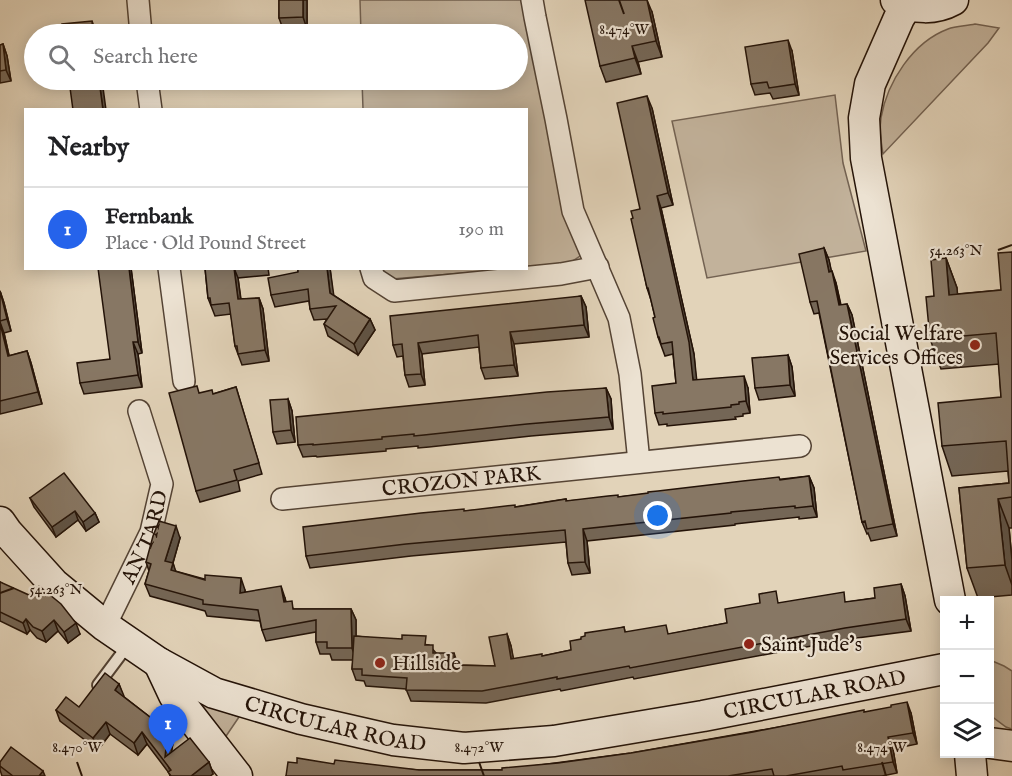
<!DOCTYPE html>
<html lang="en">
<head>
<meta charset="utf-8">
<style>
  body { margin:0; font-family:"IM FELL English",serif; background:#f6f6f6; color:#202124 }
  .controls { position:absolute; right:18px; bottom:18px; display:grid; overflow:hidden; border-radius:0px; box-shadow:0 3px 15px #0003 }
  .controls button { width:54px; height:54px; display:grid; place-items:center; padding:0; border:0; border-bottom:2px solid #e0e0e0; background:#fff; color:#202124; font:30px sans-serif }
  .you { position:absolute; left:658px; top:516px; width:21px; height:21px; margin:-15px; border:4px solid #fff; border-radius:50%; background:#1a73e8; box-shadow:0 0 0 9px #1a73e833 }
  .badge { display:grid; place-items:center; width:39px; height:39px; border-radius:50%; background:#2563eb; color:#fff; font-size:20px; font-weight:700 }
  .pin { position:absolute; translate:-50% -50px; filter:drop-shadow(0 2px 3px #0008) }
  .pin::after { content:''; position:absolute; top:32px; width:21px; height:18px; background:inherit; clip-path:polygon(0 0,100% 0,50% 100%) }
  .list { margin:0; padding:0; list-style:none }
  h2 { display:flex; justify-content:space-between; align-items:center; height:78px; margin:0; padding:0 24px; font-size:26px }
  h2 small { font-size:20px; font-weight:400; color:#757577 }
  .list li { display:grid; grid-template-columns:39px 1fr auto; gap:18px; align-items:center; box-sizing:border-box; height:84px; padding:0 24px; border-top:2px solid #e0e0e0 }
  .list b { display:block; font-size:22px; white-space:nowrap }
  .list p { margin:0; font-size:20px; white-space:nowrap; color:#757577 }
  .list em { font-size:20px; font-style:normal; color:#757577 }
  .icon { flex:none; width:33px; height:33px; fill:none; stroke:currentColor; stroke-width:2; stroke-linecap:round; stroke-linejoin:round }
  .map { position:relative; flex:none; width:1012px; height:776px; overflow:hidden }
  .search { position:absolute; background:#fff; box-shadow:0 3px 15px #0003; left:24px; top:24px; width:504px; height:66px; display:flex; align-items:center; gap:15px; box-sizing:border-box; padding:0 21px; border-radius:33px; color:#757577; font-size:22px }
  .panel { position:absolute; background:#fff; box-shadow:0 3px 15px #0003; left:24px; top:108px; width:504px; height:162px; border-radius:0px }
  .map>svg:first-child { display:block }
  .green { fill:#c2b29b; stroke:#736252; stroke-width:1.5 }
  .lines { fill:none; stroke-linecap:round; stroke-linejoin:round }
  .lane-casing { stroke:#544334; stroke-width:14 }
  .street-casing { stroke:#544334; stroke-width:24 }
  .secondary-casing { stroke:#241308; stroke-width:33 }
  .lane { stroke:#ece2d2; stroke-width:10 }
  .street { stroke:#ece2d2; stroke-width:21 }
  .secondary { stroke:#ece2d2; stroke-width:30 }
  .wall { fill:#746656; stroke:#241308; stroke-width:1.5 }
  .shaded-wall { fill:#5e5346; stroke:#241308; stroke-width:1.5 }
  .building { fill:#877764; stroke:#241308; stroke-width:1.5 }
  .ticks { fill:none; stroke:#241308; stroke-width:2 }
  .poi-dot { fill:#8f2418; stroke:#ece2d2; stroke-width:2 }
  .labels { text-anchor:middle; stroke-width:4.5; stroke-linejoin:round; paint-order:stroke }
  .poi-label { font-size:21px; fill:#241308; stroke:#ece2d2; text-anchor:start }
  .street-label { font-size:21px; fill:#241308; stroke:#ece2d2 }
  .ticks-label { font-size:15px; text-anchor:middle; fill:#241308; stroke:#ece2d2; stroke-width:4.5; stroke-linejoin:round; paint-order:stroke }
</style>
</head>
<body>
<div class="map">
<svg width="1012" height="776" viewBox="0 0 1012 776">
  <rect width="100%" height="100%" fill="#e2d3b9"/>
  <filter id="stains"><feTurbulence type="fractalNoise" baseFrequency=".00333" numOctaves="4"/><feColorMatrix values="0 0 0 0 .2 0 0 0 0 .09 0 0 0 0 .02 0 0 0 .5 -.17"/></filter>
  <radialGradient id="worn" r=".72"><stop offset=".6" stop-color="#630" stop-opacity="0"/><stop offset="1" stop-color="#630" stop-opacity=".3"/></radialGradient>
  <!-- green -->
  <g class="green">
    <path d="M360,0H521L545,110L580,251V256L571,262L527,267L526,110L363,109L362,80H518V34H361Z"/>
    <path d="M975,24L999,28L988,43L883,154C881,142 879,130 881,118C887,82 913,42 948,29C956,26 967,26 975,24Z"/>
    <path d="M835,95L843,163L866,251L707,278L672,121Z"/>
    <path d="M383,269H511L392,279L384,273Z"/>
    <path d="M990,660L1004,666L1012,671V729L1006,727L990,715Z"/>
    <path d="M198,702L239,717L222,742Z"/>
  </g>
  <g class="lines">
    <!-- lane casing -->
    <g class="lane-casing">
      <path id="lane" d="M98,685L128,645"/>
    </g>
    <!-- street casing -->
    <g class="street-casing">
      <g id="street">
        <path d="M138,0L141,34"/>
        <path d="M532,0L535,17L556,119L573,211L619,318L630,374L639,462"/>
        <path d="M147,80L151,110"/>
        <path d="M169,268L184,381"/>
        <path d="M371,268L374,278L394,291L561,274L598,267"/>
        <path id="s1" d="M282,499L800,446"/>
        <path id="s2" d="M105,626L151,532L162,484L139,411"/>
      </g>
    </g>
    <!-- secondary casing -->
    <g class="secondary-casing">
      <g id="secondary">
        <path d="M896,0C914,9 935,10 953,0"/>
        <path d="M907,5L899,18L870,84L864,118L866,158L950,600"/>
        <path id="s3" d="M0,522L7,532L54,584L105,626L159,663L214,693L301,719L393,740L464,748L554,741L703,716L944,669"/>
        <path d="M159,663L174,695L237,776"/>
        <path d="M990,743L1012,746"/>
        <path d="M970,754L972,776"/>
      </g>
    </g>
    <!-- lane -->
    <use href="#lane" class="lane"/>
    <!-- street -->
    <use href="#street" class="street"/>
    <!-- secondary -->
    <use href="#secondary" class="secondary"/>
  </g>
  <!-- wall -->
  <g class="wall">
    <path d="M279,0H307V29H283L279,18Z"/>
    <path d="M652,12L662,57L638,62L641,74L606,82L600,66Z"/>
    <path d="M3,44L7,56L11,81L0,83V45Z"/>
    <path d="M792,51L799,95L773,99L770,93L755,95L751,84Z"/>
    <path d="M164,80H358V88H350V89H285L284,88H255L184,89L183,87L176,88L175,84H166Z"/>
    <path d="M652,108L673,205L661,208L694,354L696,380L748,388L750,413L743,414V416L735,417L736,419L667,426V424L659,425L655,413L676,383L673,354L665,356L658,337L655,317L651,300L647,288L633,218L640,209Z"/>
    <path d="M824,248L829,260L831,271L836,283L841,305L847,304L852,315L897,536L871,541L868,533L867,534L862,522L819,313L814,314L810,302Z"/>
    <path d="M1012,252V528H1009L1012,560V595L978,598L967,568L959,488L1009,483L1008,471L952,476L942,446L1001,397L999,364L941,369L930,339L934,296L946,258L957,288V294L1001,290Z"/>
    <path d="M131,268L142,353L138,354L142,387L84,394L80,383L110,359Z"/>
    <path d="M205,268H268L269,275L238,278L241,299L259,298L263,309L269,361L242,365L235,346L231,314L215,316L208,298Z"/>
    <path d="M298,268H330L333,295L370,319L375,330L358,355L328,336L324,324L327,319L314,320L310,309L309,301L275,307L271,295L298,272Z"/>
    <path d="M0,291L4,303L11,331L4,333L9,356L27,351L31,363L42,404L0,414Z"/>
    <path d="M581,296L586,307L589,337L514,344L518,376L485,379L481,368L479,347L422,354L425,385L409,387L405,375L403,356L397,357L393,345Z"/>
    <path d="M788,355L792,367L795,396L759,400L755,388Z"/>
    <path d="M236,387L262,474L238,481L240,491L200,502L196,491L200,393L213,394Z"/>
    <path d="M606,388L611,399L613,429L531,436L429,447L418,448V446L386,449V451L317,457L316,456L303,457L298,445Z"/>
    <path d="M288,399L292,411L295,442L277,444L273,432Z"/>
    <path d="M809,476L814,488L817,517L799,519V517L735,524V525L587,541L590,573L572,575L568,563L566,542L411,556L310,568L306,556L464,511L516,507L566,499L567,501L619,497Z"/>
    <path d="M30,498L95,513L99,522L86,531L78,520L56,537L34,507Z"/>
    <path d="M180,538L173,563L175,571L245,590V592L285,598L286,602L294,609H351L356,620V636L429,645L436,653L458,665L495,666L507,634L511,646L513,659L543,656L571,650L581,639L624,627L625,632L670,634L727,623L780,603L848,602L875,598L901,584L905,596L911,631L849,639L634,679L633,677L561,691L560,689L486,703L411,701L406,689L366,686L364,681L356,680L352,669L353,660H332L330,654H320L316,642V632L266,641L262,630L260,621L207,616L205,611L150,596L145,584L149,571L146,562Z"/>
    <path d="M0,582L80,634L68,643L58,631L46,642L37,638L30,630L27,634L0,621Z"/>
    <path d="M119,684L123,696L168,731L173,743L171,752L209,762L213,774L210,776H170L169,773L147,744L138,755L110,734L98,750L60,721L56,710L79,707Z"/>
    <path d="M864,712L911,713L917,744L893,749L897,773L882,776H286L297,763L334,764L419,770H502L631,753Z"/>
    <path d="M0,762L45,776H2L0,770Z"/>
  </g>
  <!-- shaded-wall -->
  <g class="shaded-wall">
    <path d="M303,0H307V29L303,17Z"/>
    <path d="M647,0L652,12L662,57L656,41Z"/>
    <path d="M92,21L96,32V34H93Z"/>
    <path d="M788,40L792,51L799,95L795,84Z"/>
    <path d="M3,44L7,56L11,81L6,70Z"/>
    <path d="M632,46L638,62L641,74L635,58Z"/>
    <path d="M99,80H102L106,110H103Z"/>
    <path d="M355,80H358V88Z"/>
    <path d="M647,96L652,108L673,205L668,193Z"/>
    <path d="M657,196L661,208L694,354L698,392L693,380Z"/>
    <path d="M824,248L829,260L834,283L829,272Z"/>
    <path d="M946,258L957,288L960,324L949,295Z"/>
    <path d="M129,268H131L142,353L138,342Z"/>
    <path d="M234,268L238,278L242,310L238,299Z"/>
    <path d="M327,268H330L335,304L330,293Z"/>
    <path d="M832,271L836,283L843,317L839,305Z"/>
    <path d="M0,291L4,303L11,331L7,319Z"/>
    <path d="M581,296L586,307L589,337L584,325Z"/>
    <path d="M259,298L263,309L269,361L265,350Z"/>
    <path d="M847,304L852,315L897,536L893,524Z"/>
    <path d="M370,319L375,330L358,355L354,344Z"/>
    <path d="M0,322L4,333L12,368L8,356Z"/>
    <path d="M510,332L514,344L518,376L514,365Z"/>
    <path d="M133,342L138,354L142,387L138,375Z"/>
    <path d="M418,343L422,354L425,385L421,374Z"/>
    <path d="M27,351L31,363L42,404L38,392Z"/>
    <path d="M788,355L792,367L795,396L790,385Z"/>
    <path d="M744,376L748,388L750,413L746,401Z"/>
    <path d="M606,388L611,399L613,429L609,417Z"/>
    <path d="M288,399L292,411L295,442L291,430Z"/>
    <path d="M809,476L814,488L817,517L813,506Z"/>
    <path d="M998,499L1009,528L1012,560V585L1005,565Z"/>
    <path d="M75,511L78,520L56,537L52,527Z"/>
    <path d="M95,513L99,522L86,531L83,522Z"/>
    <path d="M176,526L180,538L170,573L165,561Z"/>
    <path d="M583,529L587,541L590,573L585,562Z"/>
    <path d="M173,563L177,575L171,570Z"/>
    <path d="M241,578L245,590L244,605L240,593Z"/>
    <path d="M901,584L905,596L911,631L906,619Z"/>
    <path d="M281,586L285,598L288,614L284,602Z"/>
    <path d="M351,609L356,620V660L352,648Z"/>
    <path d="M26,619L30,630L27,634L23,623Z"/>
    <path d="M54,620L58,631L46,642L42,631Z"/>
    <path d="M76,623L80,634L68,643L64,632Z"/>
    <path d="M507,634L511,646L516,671L511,659Z"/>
    <path d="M454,653L458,665H454Z"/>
    <path d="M119,684L124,696L119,701L115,690Z"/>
    <path d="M907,702L911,713L917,744L913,733Z"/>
    <path d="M106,722L110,734L98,750L93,738Z"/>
    <path d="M168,731L173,743L169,768L165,757Z"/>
    <path d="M142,732L147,744L138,755L134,743Z"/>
    <path d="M888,737L893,749L897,773L893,762Z"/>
    <path d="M209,762L213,774L210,776H191Z"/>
    <path d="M43,771L45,776H39Z"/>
  </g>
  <!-- building -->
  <g class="building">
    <path d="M279,0H303V17L279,18Z"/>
    <path d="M585,0H647L656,41L632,46L635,58L600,66Z"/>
    <path d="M92,21L93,34H64L62,24Z"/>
    <path d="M788,40L795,84L769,88L767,82L751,84L745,47Z"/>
    <path d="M3,44L6,70L0,71V45Z"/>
    <path d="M69,80H99L103,110H73Z"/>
    <path d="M647,96L668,193L657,196L689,342L693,380L744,376L746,401L739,402V404L731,405V407L663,414V412L655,413L652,386L676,383L672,342L661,344L659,337H658L653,318L655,317L648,288H647L631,219L633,218L631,211L640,209L617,103Z"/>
    <path d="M824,248L829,272L832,271L839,305L847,304L893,524L867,529L865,521L862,522L817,301L810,302L799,254Z"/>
    <path d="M1012,252V497L998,499L1005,565L967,568L959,488L1009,483L1006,441L942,446L938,403L1001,397L996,333L930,339L926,297L934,296L931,260L946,258L949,295L1001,290L998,253Z"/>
    <path d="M98,268H129L138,342H133L138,375L80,383L77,363L110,359Z"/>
    <path d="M205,268H234L238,299L259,298L265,350L238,354L237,346H235L229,303L211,305L210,298H208Z"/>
    <path d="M298,268H327L330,293L370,319L354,344L324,324L336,306L310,309L308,289L271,295L268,278L298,272Z"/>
    <path d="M0,291L7,319L0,321Z"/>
    <path d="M581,296L584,325L510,332L514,365L481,368L478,335L418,343L421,374L405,375L402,344L393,345L390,316Z"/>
    <path d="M0,323L8,356L27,351L38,392L0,401Z"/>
    <path d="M788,355L790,385L755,388L752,358Z"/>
    <path d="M197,386L199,393L212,390L213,394L236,387L259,463L234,470L237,480L196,491L169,393Z"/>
    <path d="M606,388L609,417L527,424L424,435L414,436V434L382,437V439L313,445V444L298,445L296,417L547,392Z"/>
    <path d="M288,399L291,430L273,432L270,400Z"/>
    <path d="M64,473L95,513L83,522L75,511L52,527L30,498Z"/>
    <path d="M809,476L813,506L795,508V506L731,512V513L583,529L585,562L568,563L565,530L406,544L306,556L303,527L421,513L464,509V511L515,505V507L566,499V501L608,496L618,495V497L648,493V492L658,491L743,481L779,477L780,480Z"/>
    <path d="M159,521L176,526L165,561L173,563L171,570L205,580V575L241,578L240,593L281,586L284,602L292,601L293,609H351L352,648H327V642H316V620L262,630L258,610L203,604V600L145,584L151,564L146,562L153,536Z"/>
    <path d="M0,582L29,595L39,586L61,604L76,623L64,632L54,620L42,631L33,627L26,619L23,623L0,612Z"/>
    <path d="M901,584L906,619L845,628L630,668L629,666L557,679V677L482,691L406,690L407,678L362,675V669H352L354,636L402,639V635L426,636L425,645H433V653H454V665L495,666L489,637L507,634L511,659L542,654V656L571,650L570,641L581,639V637L585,636V633L624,627L625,632L666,625L668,634L727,623L725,609L760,603L759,594L776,591L778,603L844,592L845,602L875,598L874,588Z"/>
    <path d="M105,673L119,684L115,690L168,731L165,757L190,738L209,762L191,776H171L168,772L171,770L142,732L134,743L106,722L93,738L56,710L66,697L79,707Z"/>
    <path d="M907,702L913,733L888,737L893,762L843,770L842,766L786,776H774L772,769L728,776H286L288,762L297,763V758L334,764L335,760L419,770H502V768L558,763L631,753L753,732L864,710V712L891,707V705Z"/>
    <path d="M11,747L43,771L39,776H13L0,766V762Z"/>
  </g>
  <!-- ticks -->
  <path class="ticks" d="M619,0L624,14M998,250L1012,245M0,593L14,588M77,762L82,776M479,762L484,776M882,762L886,776"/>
  <!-- markers -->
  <g class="poi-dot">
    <circle cx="975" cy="345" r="6"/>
    <circle cx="749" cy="644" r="6"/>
    <circle cx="380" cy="663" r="6"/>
  </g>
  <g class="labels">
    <!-- poi labels -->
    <g class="poi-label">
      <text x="963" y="340" text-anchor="end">Social Welfare<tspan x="963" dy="24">Services Offices</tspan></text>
      <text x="761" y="651">Saint Jude's</text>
      <text x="392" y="670">Hillside</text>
    </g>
    <!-- street labels -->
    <g class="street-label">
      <text dy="7" stroke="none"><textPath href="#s1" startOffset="180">CROZON PARK</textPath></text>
      <text dy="7" stroke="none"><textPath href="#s2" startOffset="98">AN TARD</textPath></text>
      <text dy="7" stroke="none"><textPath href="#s3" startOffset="888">CIRCULAR ROAD</textPath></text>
      <text dy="7" stroke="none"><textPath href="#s3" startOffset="402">CIRCULAR ROAD</textPath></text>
    </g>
  </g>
  <g class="ticks-label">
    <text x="624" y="34">8.474°W</text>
    <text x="956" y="255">54.263°N</text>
    <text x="56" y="594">54.263°N</text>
    <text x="77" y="752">8.470°W</text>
    <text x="479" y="752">8.472°W</text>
    <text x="882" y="752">8.474°W</text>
  </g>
  <rect width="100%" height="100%" filter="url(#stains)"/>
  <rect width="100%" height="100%" fill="url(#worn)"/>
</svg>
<div class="controls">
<button>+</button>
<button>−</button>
<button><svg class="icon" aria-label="layers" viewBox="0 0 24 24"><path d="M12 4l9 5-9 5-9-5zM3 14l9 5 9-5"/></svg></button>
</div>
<div class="you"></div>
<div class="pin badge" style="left:168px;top:754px">1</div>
<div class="search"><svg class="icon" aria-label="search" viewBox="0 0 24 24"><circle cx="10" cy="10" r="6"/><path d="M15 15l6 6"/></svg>Search here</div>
<section class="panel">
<h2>Nearby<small></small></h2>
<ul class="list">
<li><span class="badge">1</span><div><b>Fernbank</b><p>Place · Old Pound Street</p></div><em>190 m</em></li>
</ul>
</section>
</div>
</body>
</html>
